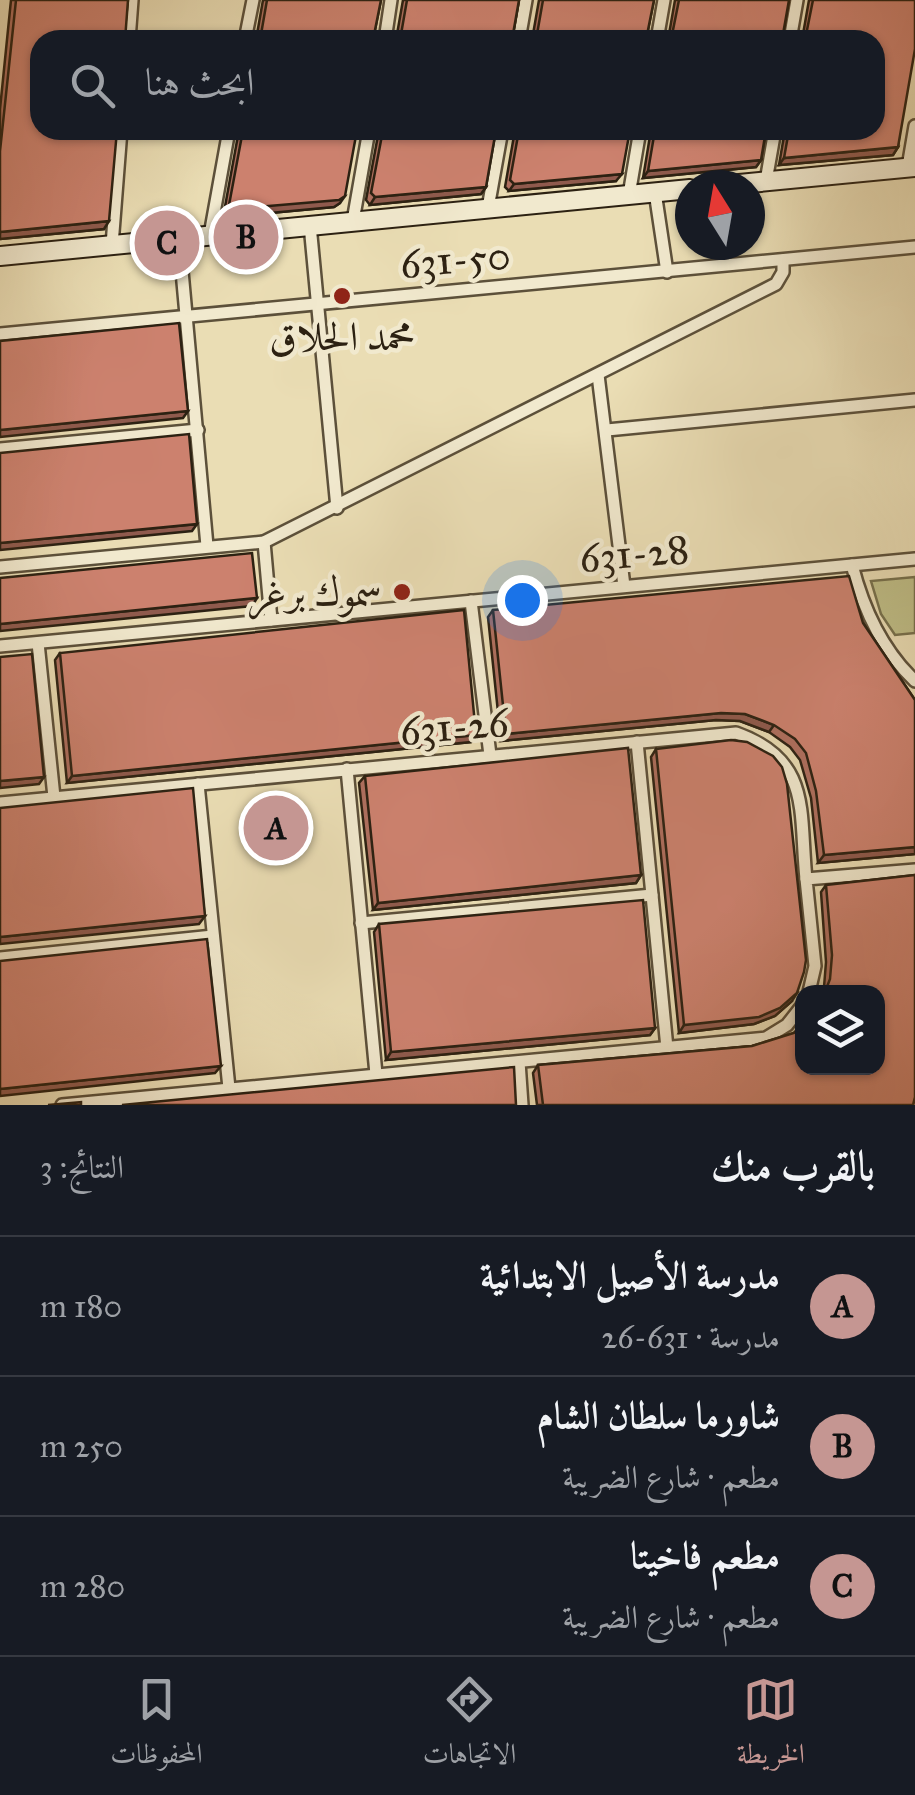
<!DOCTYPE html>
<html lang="ar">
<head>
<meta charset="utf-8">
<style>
  body { margin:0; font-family:"IM FELL Great Primer",Amiri,serif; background:#242831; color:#f1f3f6; direction:rtl }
  .controls { position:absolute; right:30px; bottom:30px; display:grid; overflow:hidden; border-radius:20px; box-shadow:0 2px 8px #0004 }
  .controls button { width:90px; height:90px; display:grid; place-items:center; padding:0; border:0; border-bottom:2px solid #363941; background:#171b24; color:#f1f3f6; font:50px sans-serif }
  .compass { position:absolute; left:675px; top:170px; width:90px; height:90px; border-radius:50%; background:#171b24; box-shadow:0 2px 8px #0004; rotate:349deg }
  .you { position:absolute; left:522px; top:600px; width:35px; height:35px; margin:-25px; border:8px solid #fff; border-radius:50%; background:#1a73e8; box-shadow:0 0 0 15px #1a73e833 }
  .badge { display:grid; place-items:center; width:65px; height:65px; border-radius:50%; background:#c59692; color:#111; font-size:32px; font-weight:700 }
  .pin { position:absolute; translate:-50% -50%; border:5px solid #fff; box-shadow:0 2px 10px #0006 }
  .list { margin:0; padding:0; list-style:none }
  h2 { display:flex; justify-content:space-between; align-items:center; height:130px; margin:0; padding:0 40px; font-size:42px }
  h2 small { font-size:32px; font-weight:400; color:#9ea1a6 }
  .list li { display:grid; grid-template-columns:65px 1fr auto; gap:30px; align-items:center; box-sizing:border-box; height:140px; padding:0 40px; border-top:2px solid #363941 }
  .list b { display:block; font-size:38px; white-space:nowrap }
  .list p { margin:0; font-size:32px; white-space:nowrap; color:#9ea1a6 }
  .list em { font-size:32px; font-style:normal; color:#9ea1a6 }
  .icon { flex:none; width:55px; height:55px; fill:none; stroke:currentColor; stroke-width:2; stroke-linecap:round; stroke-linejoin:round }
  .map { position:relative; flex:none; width:915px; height:1105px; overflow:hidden; direction:ltr }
  .search { position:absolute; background:#171b24; box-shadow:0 2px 8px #0004; left:30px; right:30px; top:30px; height:110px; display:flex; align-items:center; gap:25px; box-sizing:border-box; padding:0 35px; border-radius:30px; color:#9ea1a6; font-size:38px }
  .sheet { height:550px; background:#171b24 }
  nav { display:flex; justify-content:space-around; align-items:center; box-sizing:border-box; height:140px; border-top:2px solid #363941; background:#171b24; font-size:28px; color:#9ea1a6 }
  nav a { display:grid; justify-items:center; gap:5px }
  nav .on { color:#c59692 }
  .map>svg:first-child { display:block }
  .green { fill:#bfbe87; stroke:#76704c; stroke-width:2.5 }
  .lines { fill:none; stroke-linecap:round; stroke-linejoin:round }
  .street-casing { stroke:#5c503a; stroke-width:16 }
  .secondary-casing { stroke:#2c2112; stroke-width:22 }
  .street { stroke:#f1e9ce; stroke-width:11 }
  .secondary { stroke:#f1e9ce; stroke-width:18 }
  .wall { fill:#af6f5f; stroke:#2c2112; stroke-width:2.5 }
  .shaded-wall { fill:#8f5a4d; stroke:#2c2112; stroke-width:2.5 }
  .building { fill:#cc816e; stroke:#2c2112; stroke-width:2.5 }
  .poi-dot { fill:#8f2418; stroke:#f1e9ce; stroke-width:4 }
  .labels { text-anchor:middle; stroke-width:9; stroke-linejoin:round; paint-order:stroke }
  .street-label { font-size:40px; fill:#2c2112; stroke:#f1e9ce }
  .poi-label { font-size:40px; fill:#2c2112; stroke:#f1e9ce }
</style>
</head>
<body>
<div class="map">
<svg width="915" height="1105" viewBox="0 0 915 1105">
  <rect width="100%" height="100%" fill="#eaddb4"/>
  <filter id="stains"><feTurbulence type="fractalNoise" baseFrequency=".002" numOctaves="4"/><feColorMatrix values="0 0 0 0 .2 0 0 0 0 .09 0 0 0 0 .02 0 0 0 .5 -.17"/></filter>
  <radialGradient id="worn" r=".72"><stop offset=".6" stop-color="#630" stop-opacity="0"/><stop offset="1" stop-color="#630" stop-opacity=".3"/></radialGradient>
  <!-- green -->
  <path class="green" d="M915,577V633L895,635L881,614L871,581Z"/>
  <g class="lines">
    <!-- street casing -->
    <g class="street-casing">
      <g id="street">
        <path d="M129,40L132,0"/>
        <path d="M245,40L253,0"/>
        <path d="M385,40L391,0"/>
        <path d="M519,40L526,0"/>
        <path d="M657,40L664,0"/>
        <path d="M790,40L797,0"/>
        <path d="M908,167L915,126"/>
        <path d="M766,181L775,130"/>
        <path d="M655,192L667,272"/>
        <path d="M629,195L640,130"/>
        <path d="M488,208L502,130"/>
        <path d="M353,221L369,130"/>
        <path d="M310,225L337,508"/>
        <path d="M210,235L229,130"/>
        <path d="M179,238L207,546"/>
        <path d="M112,245L121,130"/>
        <path d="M0,334L915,247"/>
        <path d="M598,375L624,586"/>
        <path d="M607,430L915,400"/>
        <path d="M0,449L198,430"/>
        <path d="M264,542L271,620"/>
        <path d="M852,565C863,608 882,650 915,681"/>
        <path d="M0,567L264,542L776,284L783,272V260"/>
        <path d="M471,601L490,755"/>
        <path d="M38,643L54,797"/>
        <path d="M0,646L915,559"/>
        <path d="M637,742L667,1048"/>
        <path d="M347,769L376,1074"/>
        <path d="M198,784L229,1088"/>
        <path d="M0,803L736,733C812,760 799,811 806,879"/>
        <path d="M361,923L652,895"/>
        <path d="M0,958L213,936"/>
        <path d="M809,992L815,966L806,879L915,870"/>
        <path d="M519,1062L522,1105"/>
        <path d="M62,1105L766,1038L787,1025L802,1006"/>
      </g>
    </g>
    <!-- secondary casing -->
    <g class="secondary-casing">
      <g id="secondary">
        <path d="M729,185L915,167"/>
        <path d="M0,256L690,189"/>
      </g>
    </g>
    <!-- street -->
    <use href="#street" class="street"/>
    <!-- secondary -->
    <use href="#secondary" class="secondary"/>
  </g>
  <!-- wall -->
  <g class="wall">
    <path d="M11,0H128L104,229L0,239V109Z"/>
    <path d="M263,0H381L373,40H256Z"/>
    <path d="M403,0H519L512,40H396Z"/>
    <path d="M539,0H654L646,40H532Z"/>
    <path d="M675,0H789L782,40H668Z"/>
    <path d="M809,0H915L898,147L893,155L779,165L785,130H875V40H802Z"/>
    <path d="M239,130H357L340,203L334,207L229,217L224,212Z"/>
    <path d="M379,130H496L486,187L481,194L370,205L366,200Z"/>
    <path d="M515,130H630L616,181L509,191L505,187Z"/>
    <path d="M651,130H766L761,160L756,167L643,178Z"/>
    <path d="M493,610L863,623L915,700V854L818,863L811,798L800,760L790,747L769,732L740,721L716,720L501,741L488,617Z"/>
    <path d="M60,653L476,735L471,742L67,783L55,660Z"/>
    <path d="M656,749L792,1001L775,1016L754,1024L679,1033L651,757Z"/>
    <path d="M365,776L641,875L636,883L373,910L359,783Z"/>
    <path d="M915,875V1097L913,1105H537L533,1073L538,1065L752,1046L794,1033L802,1025V1068H878V992H822L824,987L826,962L821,892L826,885Z"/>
    <path d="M379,924L655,1028L650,1035L386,1060L374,932Z"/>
  </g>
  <!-- shaded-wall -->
  <g class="shaded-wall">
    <path d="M898,147L893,155L779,165L784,158Z"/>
    <path d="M761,160L756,167L643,178L648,171Z"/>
    <path d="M622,174L616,181L509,191L514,184Z"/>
    <path d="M486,187L481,194L370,205L375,197Z"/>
    <path d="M345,196L340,203L334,207L229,217L234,209Z"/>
    <path d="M109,221L104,229L0,239V232Z"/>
    <path d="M188,411L183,418L0,437V430Z"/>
    <path d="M197,524L192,531L0,550V543Z"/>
    <path d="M257,598L252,606L0,631V624Z"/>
    <path d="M721,713L745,714L774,725L769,732L740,721L716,720L501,741L506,734Z"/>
    <path d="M476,735L471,742L67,783L72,776Z"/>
    <path d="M44,777L39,784L0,788V781Z"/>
    <path d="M915,847V854L818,863L824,855Z"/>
    <path d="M641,875L636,883L373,910L378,903Z"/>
    <path d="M205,916L199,924L0,944V937Z"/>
    <path d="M797,993L792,1001L775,1016L754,1024L679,1033L684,1025Z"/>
    <path d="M655,1028L650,1035L386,1060L391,1052Z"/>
    <path d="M221,1066L215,1073L0,1096V1089Z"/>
  </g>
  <!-- building -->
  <g class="building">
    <path d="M16,0H128L125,40H40V130H117L109,221L0,232V151Z"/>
    <path d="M267,0H381L373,40H260Z"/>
    <path d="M407,0H519L512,40H400Z"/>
    <path d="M543,0H654L646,40H536Z"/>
    <path d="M679,0H789L782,40H671Z"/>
    <path d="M813,0H915V49L898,147L784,158L789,130H875V40H805Z"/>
    <path d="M243,130H357L345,196L339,200L234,209L229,205Z"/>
    <path d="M383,130H496L486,187L375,197L371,193Z"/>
    <path d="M519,130H630L622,174L514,184L510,180Z"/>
    <path d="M655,130H766L761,160L648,171Z"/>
    <path d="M179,323L188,411L0,430V341Z"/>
    <path d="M189,434L197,524L0,543V453Z"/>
    <path d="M252,553L257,598L0,624V578Z"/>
    <path d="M849,576L863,623L915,700V847L824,855L816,791L806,753L795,739L774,725L745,714L721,713L506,734L493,610Z"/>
    <path d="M464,610L476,735L72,776L60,653Z"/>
    <path d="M32,654L44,777L0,781V657Z"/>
    <path d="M731,740L747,742L773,756L782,767L787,784L806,960L804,972L797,993L780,1008L759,1017L684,1025L656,749Z"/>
    <path d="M628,748L641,875L378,903L365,776Z"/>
    <path d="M193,788L205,916L0,937V808Z"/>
    <path d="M915,875V1097L913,1105H543L538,1065L752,1046L794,1033L802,1025V1068H878V992H825L830,979L832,955L826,885Z"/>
    <path d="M643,900L655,1028L391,1052L379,924Z"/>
    <path d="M207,939L221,1066L0,1089V961Z"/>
    <path d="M514,1067L516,1105H122Z"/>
    <path d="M81,1102V1105H48Z"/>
  </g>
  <!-- markers -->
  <g class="poi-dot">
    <circle cx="342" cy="296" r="10"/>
    <circle cx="402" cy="592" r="10"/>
  </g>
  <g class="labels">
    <!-- street labels -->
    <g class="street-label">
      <text transform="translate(455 259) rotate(-5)" y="14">631-50</text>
      <text transform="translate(634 553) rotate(-5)" y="14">631-28</text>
      <text transform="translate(454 726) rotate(-5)" y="14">631-26</text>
    </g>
    <!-- poi labels -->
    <g class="poi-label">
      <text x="342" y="350">محمد الحلاق</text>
      <text x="382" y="606" text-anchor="end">سموك برغر</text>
    </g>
  </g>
  <rect width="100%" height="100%" filter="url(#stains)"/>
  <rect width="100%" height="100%" fill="url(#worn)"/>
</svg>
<div class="controls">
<button><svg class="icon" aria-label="layers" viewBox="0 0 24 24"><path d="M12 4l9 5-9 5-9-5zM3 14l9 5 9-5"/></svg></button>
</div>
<svg class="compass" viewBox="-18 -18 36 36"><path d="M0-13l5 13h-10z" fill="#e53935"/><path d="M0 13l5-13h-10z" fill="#9ea1a6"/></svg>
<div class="you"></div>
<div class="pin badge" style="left:276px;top:828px">A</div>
<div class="pin badge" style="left:246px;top:237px">B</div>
<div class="pin badge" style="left:167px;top:243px">C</div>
<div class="search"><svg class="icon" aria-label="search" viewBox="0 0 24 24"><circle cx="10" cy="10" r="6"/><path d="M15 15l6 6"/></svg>ابحث هنا</div>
</div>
<section class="sheet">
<h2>بالقرب منك<small>النتائج: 3</small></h2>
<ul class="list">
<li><span class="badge">A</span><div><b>مدرسة الأصيل الابتدائية</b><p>مدرسة · 631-26</p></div><em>180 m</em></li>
<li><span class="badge">B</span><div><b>شاورما سلطان الشام</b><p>مطعم · شارع الضريبة</p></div><em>250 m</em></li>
<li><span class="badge">C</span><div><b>مطعم فاخيتا</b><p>مطعم · شارع الضريبة</p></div><em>280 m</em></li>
</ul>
</section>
<nav>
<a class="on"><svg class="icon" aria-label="map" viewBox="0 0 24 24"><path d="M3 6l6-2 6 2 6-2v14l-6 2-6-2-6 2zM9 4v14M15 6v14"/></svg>الخريطة</a>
<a><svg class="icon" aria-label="directions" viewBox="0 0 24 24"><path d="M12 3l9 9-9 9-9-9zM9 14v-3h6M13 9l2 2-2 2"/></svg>الاتجاهات</a>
<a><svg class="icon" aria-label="saved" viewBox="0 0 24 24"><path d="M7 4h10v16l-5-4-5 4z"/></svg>المحفوظات</a>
</nav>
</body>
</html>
